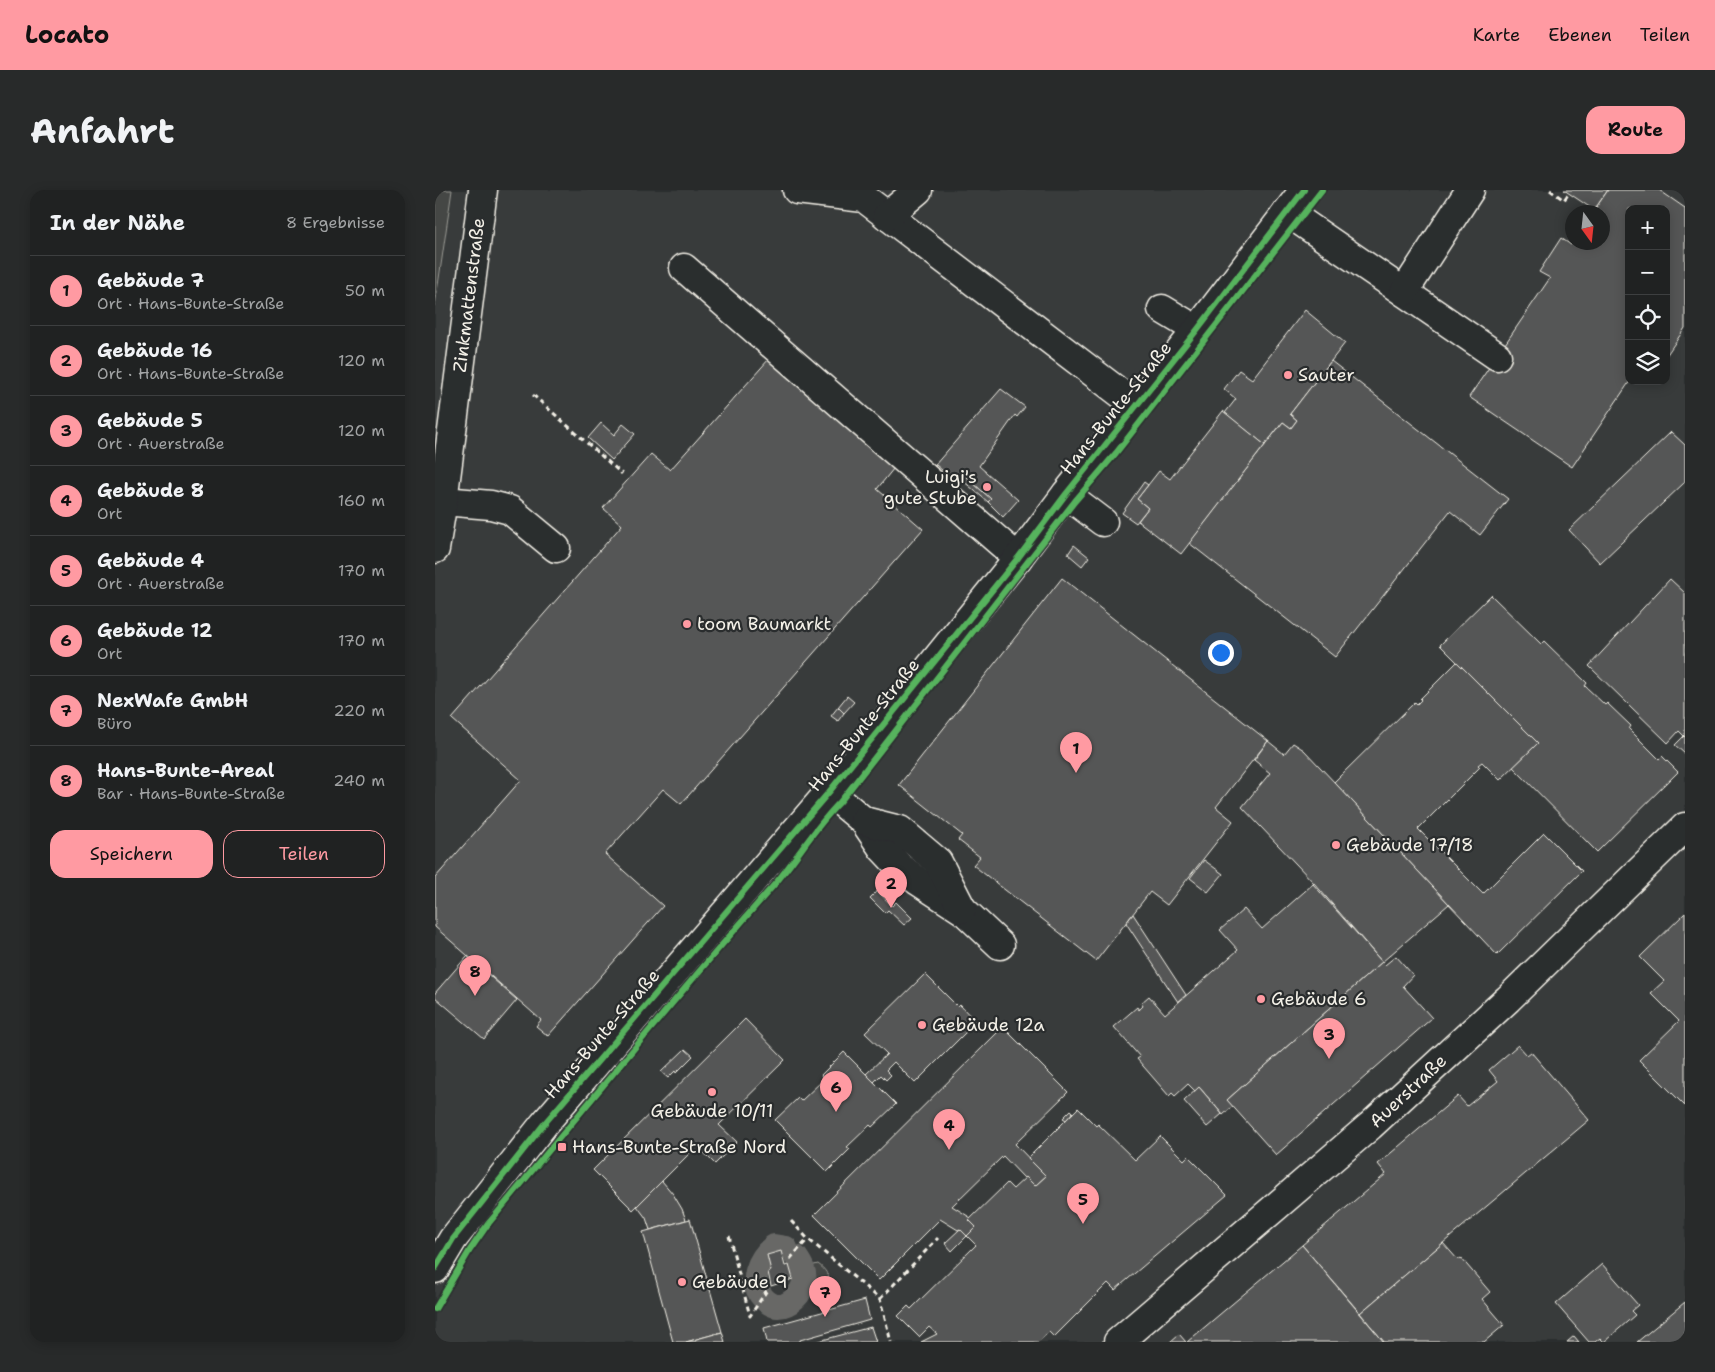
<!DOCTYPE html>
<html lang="de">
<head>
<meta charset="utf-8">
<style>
  body { margin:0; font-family:"Shantell Sans",sans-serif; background:#282a2a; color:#f1f3f6 }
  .controls { position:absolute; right:15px; top:15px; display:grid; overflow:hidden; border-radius:10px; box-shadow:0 2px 12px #0003 }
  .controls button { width:45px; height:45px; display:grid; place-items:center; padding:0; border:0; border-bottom:1px solid #3d3f40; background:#202222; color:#f1f3f6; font:25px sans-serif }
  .compass { position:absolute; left:1130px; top:15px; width:45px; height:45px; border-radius:50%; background:#202222; box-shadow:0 2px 12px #0003; rotate:165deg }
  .you { position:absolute; left:785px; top:462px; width:18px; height:18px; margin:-12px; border:4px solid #fff; border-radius:50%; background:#1a73e8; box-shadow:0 0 0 8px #1a73e833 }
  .badge { display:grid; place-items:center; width:32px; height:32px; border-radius:50%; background:#ff9aa2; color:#111; font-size:16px; font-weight:700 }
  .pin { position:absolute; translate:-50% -41px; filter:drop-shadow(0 1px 2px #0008) }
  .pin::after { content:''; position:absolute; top:26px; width:18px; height:15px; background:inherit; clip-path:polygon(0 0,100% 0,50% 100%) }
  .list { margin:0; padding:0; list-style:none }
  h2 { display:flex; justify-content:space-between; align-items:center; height:65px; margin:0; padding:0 20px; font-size:21px }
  h2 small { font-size:16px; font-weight:400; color:#a2a4a5 }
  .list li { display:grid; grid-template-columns:32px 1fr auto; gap:15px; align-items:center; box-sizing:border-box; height:70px; padding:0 20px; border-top:1px solid #3d3f40 }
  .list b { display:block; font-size:19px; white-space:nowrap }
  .list p { margin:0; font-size:16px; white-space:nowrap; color:#a2a4a5 }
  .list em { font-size:16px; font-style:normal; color:#a2a4a5 }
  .actions { display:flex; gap:10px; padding:15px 20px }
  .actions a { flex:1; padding:11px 0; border:1px solid #ff9aa2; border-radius:15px; text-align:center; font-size:18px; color:#ff9aa2 }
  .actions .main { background:#ff9aa2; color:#111 }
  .icon { flex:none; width:28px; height:28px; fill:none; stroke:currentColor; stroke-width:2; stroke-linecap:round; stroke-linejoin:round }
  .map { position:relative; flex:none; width:1250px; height:1152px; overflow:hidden; border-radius:15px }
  header { display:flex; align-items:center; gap:30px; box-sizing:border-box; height:70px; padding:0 25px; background:#ff9aa2; color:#111 }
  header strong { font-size:24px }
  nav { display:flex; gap:28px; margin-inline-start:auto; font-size:18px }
  .intro { display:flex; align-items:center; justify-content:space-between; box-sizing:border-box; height:120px; padding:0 30px }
  h1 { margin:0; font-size:35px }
  .button { padding:12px 22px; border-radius:15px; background:#ff9aa2; color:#111; font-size:18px; font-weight:700 }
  main { display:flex; gap:30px; padding:0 30px }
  aside { flex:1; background:#202222; border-radius:15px; box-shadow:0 2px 12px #0003 }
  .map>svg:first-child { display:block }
  .built { fill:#373a3a; fill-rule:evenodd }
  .green { fill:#444645; stroke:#9c9c96 }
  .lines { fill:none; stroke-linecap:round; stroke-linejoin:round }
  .canal { stroke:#676866; stroke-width:24 }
  .building { fill:#555756; stroke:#f4f1e8 }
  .minor-casing { stroke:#f4f1e8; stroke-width:31 }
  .path { stroke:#f4f1e8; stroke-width:3; stroke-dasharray:5 4; stroke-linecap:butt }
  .minor { stroke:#2a2d2e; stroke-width:28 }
  .cycleway-casing { stroke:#2a2d2e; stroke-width:9 }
  .cycleway { stroke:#56b35d; stroke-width:6 }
  .poi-dot { fill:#ff9aa2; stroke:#2a2d2e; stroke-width:2 }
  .labels { text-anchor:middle; stroke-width:4.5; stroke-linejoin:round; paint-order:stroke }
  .street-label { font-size:18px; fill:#f4f1e8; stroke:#2a2d2e }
  .poi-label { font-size:18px; fill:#f4f1e8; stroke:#2a2d2e; text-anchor:start }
</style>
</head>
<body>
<header>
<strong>Locato</strong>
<nav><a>Karte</a><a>Ebenen</a><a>Teilen</a></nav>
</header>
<div class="intro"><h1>Anfahrt</h1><a class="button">Route</a></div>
<main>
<aside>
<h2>In der Nähe<small>8 Ergebnisse</small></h2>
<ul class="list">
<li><span class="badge">1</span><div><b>Gebäude 7</b><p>Ort · Hans-Bunte-Straße</p></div><em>50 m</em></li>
<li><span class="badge">2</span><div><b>Gebäude 16</b><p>Ort · Hans-Bunte-Straße</p></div><em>120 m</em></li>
<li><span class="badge">3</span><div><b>Gebäude 5</b><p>Ort · Auerstraße</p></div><em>120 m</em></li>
<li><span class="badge">4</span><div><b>Gebäude 8</b><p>Ort</p></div><em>160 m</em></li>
<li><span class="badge">5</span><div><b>Gebäude 4</b><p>Ort · Auerstraße</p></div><em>170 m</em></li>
<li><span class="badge">6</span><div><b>Gebäude 12</b><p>Ort</p></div><em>170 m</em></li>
<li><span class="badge">7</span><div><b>NexWafe GmbH</b><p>Büro</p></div><em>220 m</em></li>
<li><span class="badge">8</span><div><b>Hans-Bunte-Areal</b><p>Bar · Hans-Bunte-Straße</p></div><em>240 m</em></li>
</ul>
<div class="actions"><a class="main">Speichern</a><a>Teilen</a></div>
</aside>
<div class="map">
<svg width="1250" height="1152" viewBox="0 0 1250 1152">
  <rect width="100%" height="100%" fill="#2a2d2e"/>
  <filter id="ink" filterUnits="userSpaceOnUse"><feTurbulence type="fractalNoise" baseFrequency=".02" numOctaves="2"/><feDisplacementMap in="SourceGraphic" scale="10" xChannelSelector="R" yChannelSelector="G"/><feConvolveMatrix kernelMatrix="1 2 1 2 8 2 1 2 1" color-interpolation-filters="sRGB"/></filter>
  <g filter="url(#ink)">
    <!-- built -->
    <path class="built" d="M17,0H1250V1152H0V116ZM1194,19H1231V191H1194ZM1138,22H1168V52H1138Z"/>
    <!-- green -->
    <g class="green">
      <path d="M0,0H17L0,116Z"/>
      <path d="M383,1074C394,1082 400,1095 387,1103L369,1092L368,1078Z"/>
    </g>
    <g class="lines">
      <!-- canal -->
      <path class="canal" d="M351,1058L339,1056C323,1069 313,1092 329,1109C332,1112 338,1116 342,1116C355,1117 367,1103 369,1092C371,1082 366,1074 361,1067"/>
    </g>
    <!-- building -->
    <g class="building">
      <path d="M1129,0H1173L1159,20Z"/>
      <path d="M1173,0H1224L1250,18V138L1231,166V19H1194L1195,191L1137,277L1034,207L1115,88L1104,82L1126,48L1136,55L1138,52H1168V22H1158Z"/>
      <path d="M870,120L910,153L855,224L862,230L856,238L848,232L830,255L790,223L801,209L789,199L804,180L817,189Z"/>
      <path d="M334,169L459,278L442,299L488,339L246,614L228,599L170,664L228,716L113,846L101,836L106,830L0,737V688L86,590L17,529L187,335L168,318L199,283L216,264L235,280Z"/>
      <path d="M896,171L1073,309L1045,345L1015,321L900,467L754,353L848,232L856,238L862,230L855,224Z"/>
      <path d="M566,199L590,217L582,227L580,225L544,276L583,310L568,327L553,312L556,309L530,286L521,295L522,293L501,275L499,276Z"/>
      <path d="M788,221L830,255L746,364L703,331L713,318L702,309L724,281L735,289Z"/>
      <path d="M166,233L179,245L188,234L200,244L177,270L153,248Z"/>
      <path d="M1236,242L1250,255V292L1165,373L1134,340Z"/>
      <path d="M530,286L556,309L553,312L527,290Z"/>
      <path d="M709,292L713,295L702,309L713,318L701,333L687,323Z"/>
      <path d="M639,355L654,367L647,376L633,364Z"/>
      <path d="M627,388L833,551L781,617L798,631L732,715L715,702L661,771L538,675L545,667L523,650L527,645L464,595Z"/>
      <path d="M1235,389L1250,403V547L1244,541L1233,553L1154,476Z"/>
      <path d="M1056,405L1106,454L1109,451L1152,493L1150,496L1170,515L1172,513L1196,536L1194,539L1224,569L1227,566L1243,582L1162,662L1078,577L1103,553L1005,455Z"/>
      <path d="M1022,472L1103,553L1065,590L1047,572L1043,575L1045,577L983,639L1048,704L1109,643L1147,681L1062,765L899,592L980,512L982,514L986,510L985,509Z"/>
      <path d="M412,506L419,512L409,523L403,517Z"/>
      <path d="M403,517L409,523L403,531L396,526Z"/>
      <path d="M1249,546L1250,547V564L1240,555Z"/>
      <path d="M833,551L849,564L858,553L869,560L1014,714L947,772L879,693L807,617L835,583L819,570Z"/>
      <path d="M769,670L788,684L773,702L755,688Z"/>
      <path d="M878,694L947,772L792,910L798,916L788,925L764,897L760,901L753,894L740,906L737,903L734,906L702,869L705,867L679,837L702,817L704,820L708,816L706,813L714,806L730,824L803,760L785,740L809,719L827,739Z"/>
      <path d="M442,701L457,716L461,712L477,728L469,735L453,720L450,723L435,708Z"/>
      <path d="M1250,723V916L1204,870L1244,831L1216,803L1229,791L1205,767Z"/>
      <path d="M698,724L751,805L743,812L691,733Z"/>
      <path d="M32,766L82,810L49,849L0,807V803Z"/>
      <path d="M961,766L978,785L968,796L997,828L841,965L792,910L947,772L950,775Z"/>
      <path d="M490,784L523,817L525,815L540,831L531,840L532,841L480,893L459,872L451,880L456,885L451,890L446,885L439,892L431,884L452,864L430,843Z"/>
      <path d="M310,829L350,870L284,935L302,952L280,974L262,956L198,1020L158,980Z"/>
      <path d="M568,837L633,902L580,954L611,986L600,996L591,987L589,988L568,966L517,1016L536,1028L534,1030L541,1037L532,1046L525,1039L523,1040L505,1029L444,1090L379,1025Z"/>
      <path d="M1083,855L1092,865L1096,862L1154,930L925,1123L867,1055L951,984L943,974L1023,906L1032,916L1063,891L1054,880Z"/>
      <path d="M250,859L258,866L241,883L240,881L233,888L226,882Z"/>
      <path d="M409,862L461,914L437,937L435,935L412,957L415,959L392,982L340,930L363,908L366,911L389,889L386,885Z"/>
      <path d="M764,897L787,924L772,937L749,911Z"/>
      <path d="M643,918L661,936L663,934L700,970L725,946L749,970L753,966L792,1005L680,1100L673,1093L619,1147L614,1142L603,1152H486L502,1144L494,1137L484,1147L463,1126L473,1116L476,1119L541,1055L532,1046L541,1037L534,1030L572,993L578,999L591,987L600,996L611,986L593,968Z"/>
      <path d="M636,920L638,922L631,930L628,928Z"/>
      <path d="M227,991L238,1004L247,1019L251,1030L215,1040L211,1028L202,1016Z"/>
      <path d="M255,1029L287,1142L251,1152H238L208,1042Z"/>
      <path d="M525,1039L532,1046L517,1061L510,1053Z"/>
      <path d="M1008,1053L1023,1070L1026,1068L1055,1102L1047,1109L1069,1135L1049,1152H949L925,1123Z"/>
      <path d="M867,1055L949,1152H752Z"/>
      <path d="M346,1061L350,1076L354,1075L358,1089L336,1096L333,1082L336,1081L332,1065Z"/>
      <path d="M1167,1074L1203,1115L1196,1121L1200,1125L1169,1152L1165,1148L1160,1152H1154L1121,1114Z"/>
      <path d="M430,1110L435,1130L365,1150V1152H332L329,1138Z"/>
      <path d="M1250,1112V1152H1202Z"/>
      <path d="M436,1137L441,1152H380Z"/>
      <path d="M287,1142L290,1152H251Z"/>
      <path d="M744,1144L751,1152H735Z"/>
      <path d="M1139,1146L1144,1152H1132Z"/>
    </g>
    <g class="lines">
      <!-- minor casing -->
      <g class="minor-casing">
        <g id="minor">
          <path d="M362,0L429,8L702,216"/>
          <path d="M852,22L1062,166"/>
          <path d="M452,26L483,0"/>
          <path d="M249,78L583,368"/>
          <path d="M969,102L1035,0"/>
          <path d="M727,119L762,140"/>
          <path d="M631,304L668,332"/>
          <path d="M8,311L56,315L75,320L121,358"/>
          <path d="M0,359L8,311L48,0"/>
          <path d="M394,602L429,631L448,659L464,676L483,691L529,721L565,755"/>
          <path d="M429,631L465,640L503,672L527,719"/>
          <path d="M0,1079L18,1049L109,934L394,602L583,368L631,304L762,140L869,0"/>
          <path d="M683,1152L935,936L1073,809L1250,637"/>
        </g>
      </g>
      <!-- path -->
      <g class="path">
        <path d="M1115,0L1129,10L1134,3"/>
        <path d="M98,205L187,284"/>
        <path d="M356,1031L373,1049L445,1109L456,1152"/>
        <path d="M294,1046L315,1126L332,1100"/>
        <path d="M355,1069L373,1049"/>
        <path d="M445,1109L503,1048"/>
      </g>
      <!-- minor -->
      <use href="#minor" class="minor"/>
      <!-- cycleway casing -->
      <g class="cycleway-casing">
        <g id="cycleway">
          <path d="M0,1079L18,1049L109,934L394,602L583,368L631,304L762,140L869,0"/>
          <path d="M0,1119L35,1060L53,1034C148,920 241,806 339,695C362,668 380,637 405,612L640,311L681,263L887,0"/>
        </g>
      </g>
      <!-- cycleway -->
      <use href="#cycleway" class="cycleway"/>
    </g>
  </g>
  <!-- markers -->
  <g class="poi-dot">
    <circle cx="853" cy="185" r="5"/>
    <circle cx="552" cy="297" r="5"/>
    <circle cx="252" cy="434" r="5"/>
    <circle cx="901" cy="655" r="5"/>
    <circle cx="826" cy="809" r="5"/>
    <circle cx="487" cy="835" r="5"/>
    <circle cx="277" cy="902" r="5"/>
    <rect x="122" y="952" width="10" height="10" rx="2.5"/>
    <circle cx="247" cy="1092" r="5"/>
  </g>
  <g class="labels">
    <!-- street labels -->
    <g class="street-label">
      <text transform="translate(34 105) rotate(-83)" y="6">Zinkmattenstraße</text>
      <text transform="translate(681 218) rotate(-51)" y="6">Hans-Bunte-Straße</text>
      <text transform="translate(429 535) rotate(-51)" y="6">Hans-Bunte-Straße</text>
      <text transform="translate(167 844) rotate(-49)" y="6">Hans-Bunte-Straße</text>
      <text transform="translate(973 901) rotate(-43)" y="6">Auerstraße</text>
    </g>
    <!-- poi labels -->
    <g class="poi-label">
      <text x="863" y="191">Sauter</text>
      <text x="542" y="293" text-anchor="end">Luigi's<tspan x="542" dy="21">gute Stube</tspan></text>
      <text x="262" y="440">toom Baumarkt</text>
      <text x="911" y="661">Gebäude 17/18</text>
      <text x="836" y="815">Gebäude 6</text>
      <text x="497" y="841">Gebäude 12a</text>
      <text x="277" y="927" text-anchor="middle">Gebäude 10/11</text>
      <text x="137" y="963">Hans-Bunte-Straße Nord</text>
      <text x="257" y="1098">Gebäude 9</text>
    </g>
  </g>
</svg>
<div class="controls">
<button>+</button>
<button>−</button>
<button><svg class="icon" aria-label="locate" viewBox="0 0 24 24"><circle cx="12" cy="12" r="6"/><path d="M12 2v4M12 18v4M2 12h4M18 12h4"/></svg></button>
<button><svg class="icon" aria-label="layers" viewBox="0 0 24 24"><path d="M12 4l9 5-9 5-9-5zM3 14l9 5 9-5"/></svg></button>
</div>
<svg class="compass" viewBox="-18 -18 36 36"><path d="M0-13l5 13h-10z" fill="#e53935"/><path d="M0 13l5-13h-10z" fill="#a2a4a5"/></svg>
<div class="you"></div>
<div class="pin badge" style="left:641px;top:583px">1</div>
<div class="pin badge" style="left:456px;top:718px">2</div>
<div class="pin badge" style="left:894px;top:869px">3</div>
<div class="pin badge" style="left:514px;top:960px">4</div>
<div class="pin badge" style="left:648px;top:1034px">5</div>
<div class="pin badge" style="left:401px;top:922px">6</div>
<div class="pin badge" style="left:390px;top:1127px">7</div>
<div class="pin badge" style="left:40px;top:806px">8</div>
</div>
</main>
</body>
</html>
